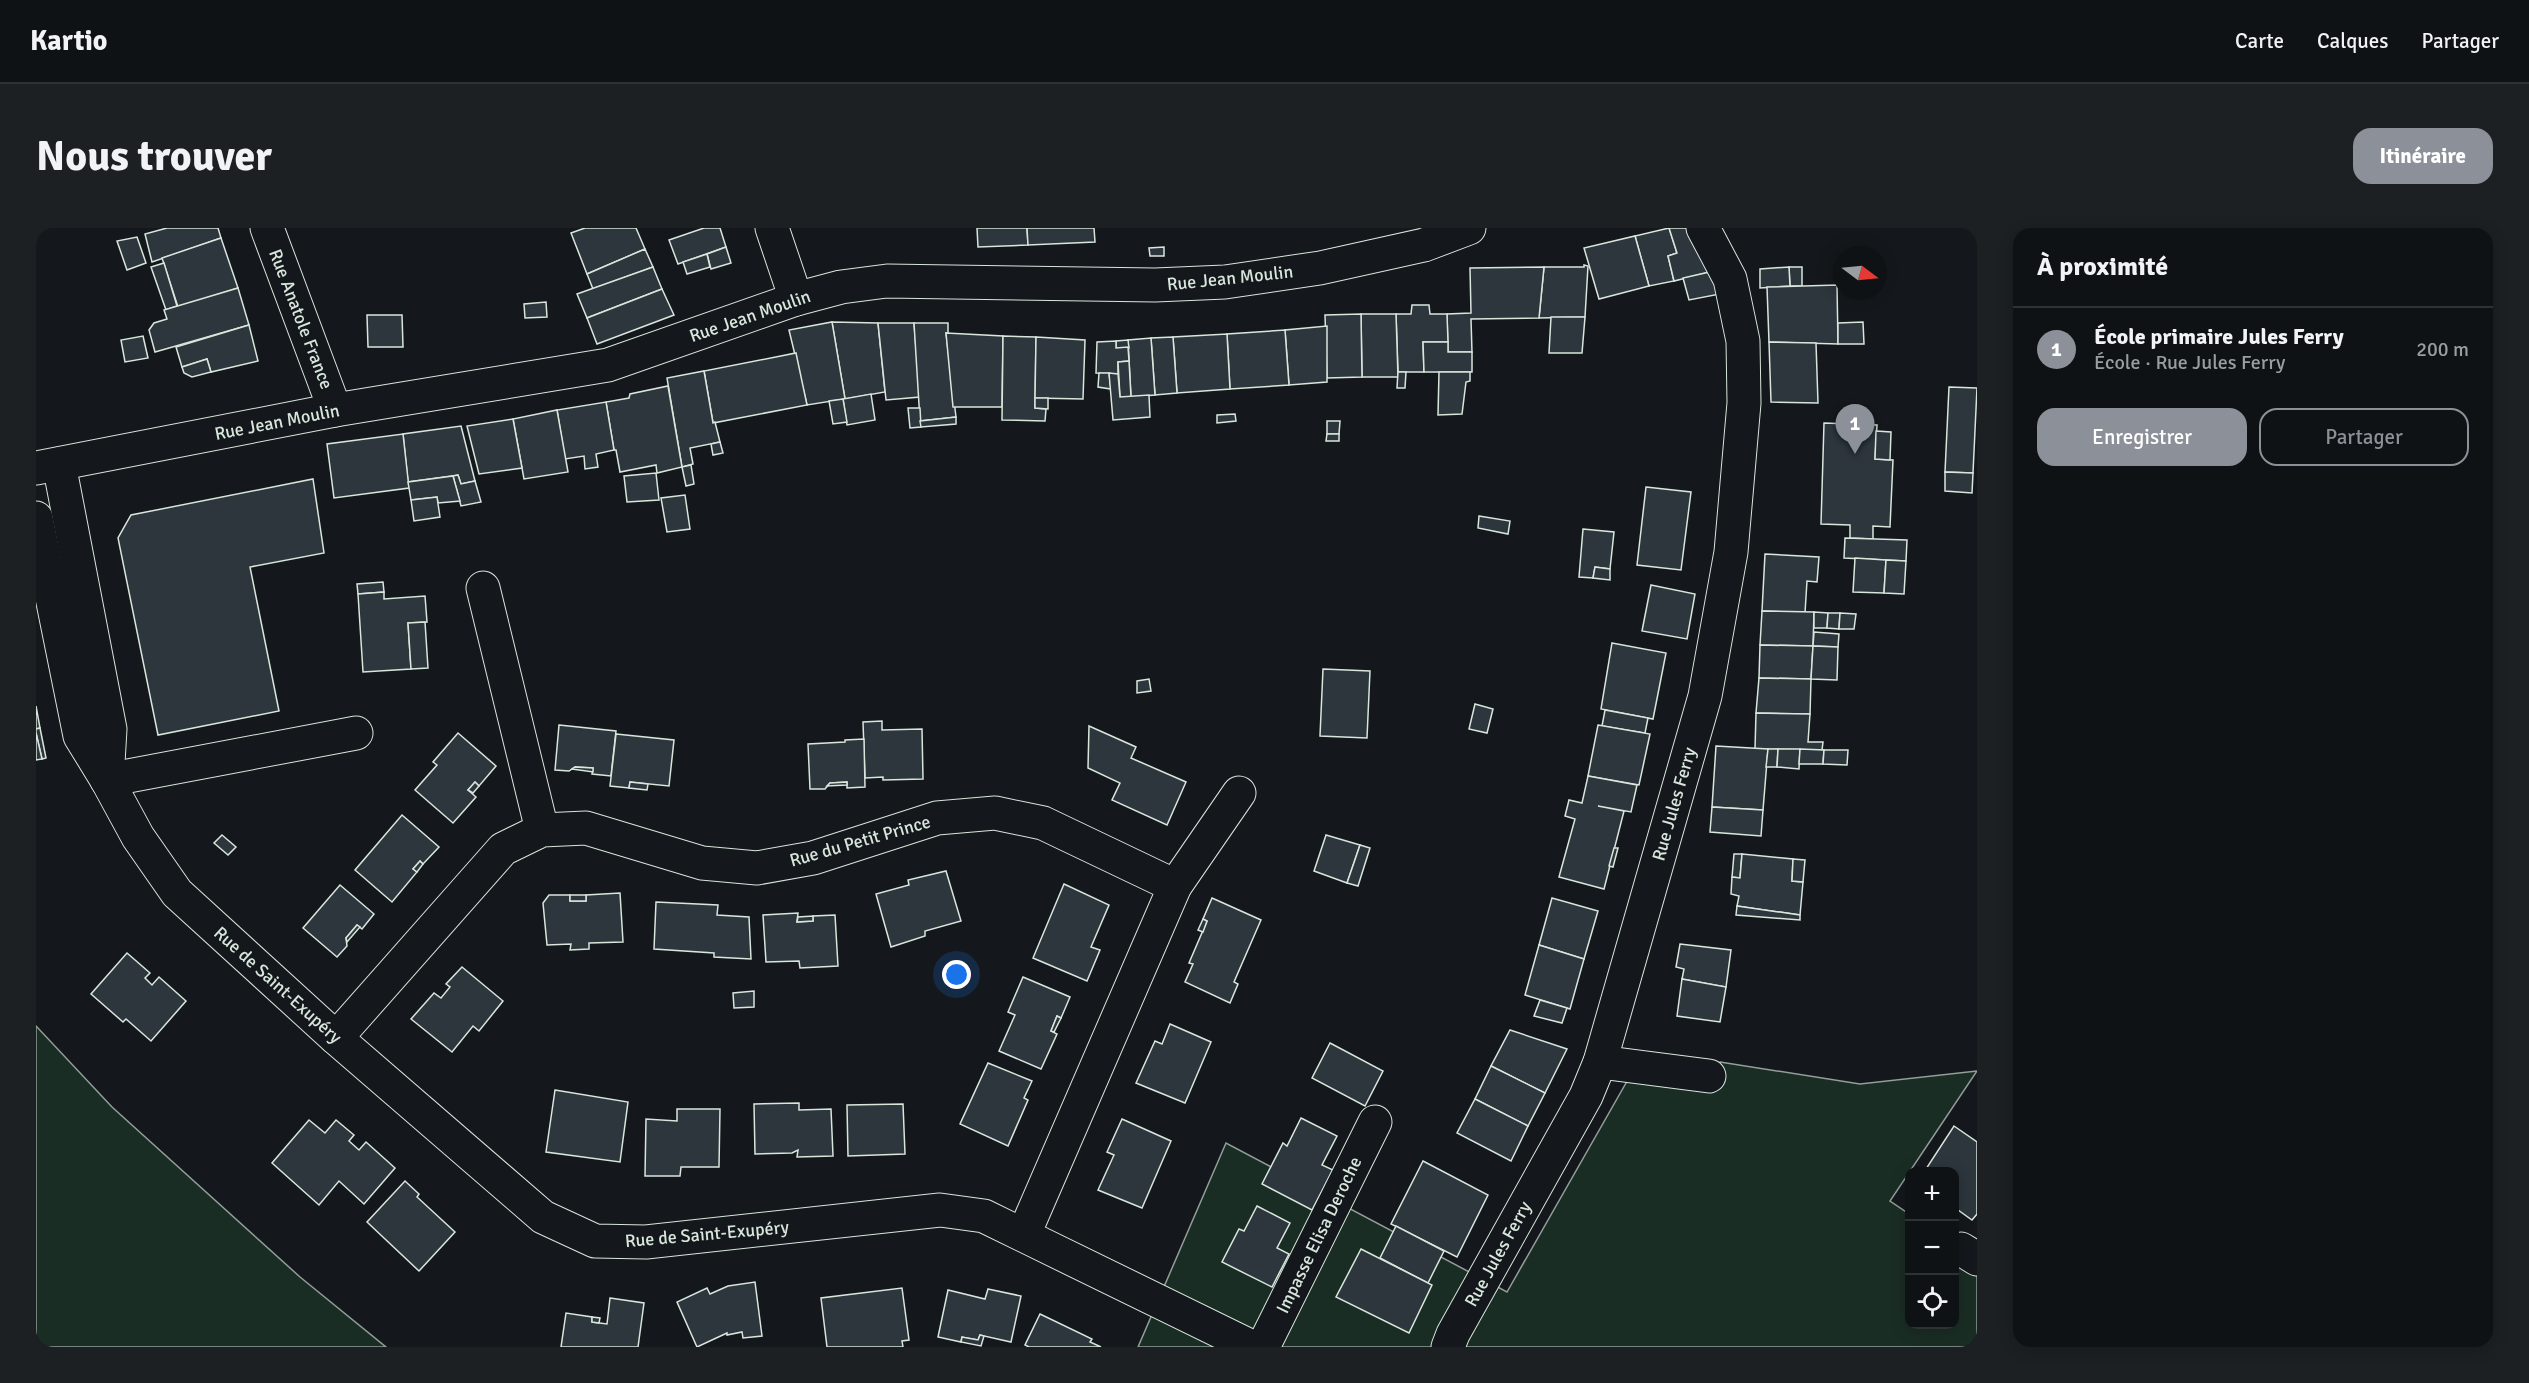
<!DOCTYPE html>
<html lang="fr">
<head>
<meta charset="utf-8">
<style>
  body { margin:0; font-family:Signika,sans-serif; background:#1d2022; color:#f1f3f6 }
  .controls { position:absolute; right:18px; bottom:18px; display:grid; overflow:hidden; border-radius:12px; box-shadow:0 3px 15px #0003 }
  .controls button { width:54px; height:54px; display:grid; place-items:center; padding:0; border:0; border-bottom:2px solid #2f3234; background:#0f1215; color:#f1f3f6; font:30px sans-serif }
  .compass { position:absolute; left:1797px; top:18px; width:54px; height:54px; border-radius:50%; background:#0f1215; box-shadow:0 3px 15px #0003; rotate:106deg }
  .you { position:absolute; left:921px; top:747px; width:21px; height:21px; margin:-15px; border:4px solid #fff; border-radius:50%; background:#1a73e8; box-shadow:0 0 0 9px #1a73e833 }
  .badge { display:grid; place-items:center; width:39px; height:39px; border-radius:50%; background:#8c9099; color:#fff; font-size:20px; font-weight:700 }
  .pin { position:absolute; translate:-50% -50px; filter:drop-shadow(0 2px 3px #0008) }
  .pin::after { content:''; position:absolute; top:32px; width:21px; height:18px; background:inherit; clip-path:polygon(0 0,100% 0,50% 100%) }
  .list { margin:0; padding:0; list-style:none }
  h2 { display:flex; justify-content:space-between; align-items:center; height:78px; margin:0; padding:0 24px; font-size:26px }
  h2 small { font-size:20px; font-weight:400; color:#9b9ea0 }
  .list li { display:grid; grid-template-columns:39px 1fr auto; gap:18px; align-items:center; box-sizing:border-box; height:84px; padding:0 24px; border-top:2px solid #2f3234 }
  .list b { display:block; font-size:22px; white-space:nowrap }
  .list p { margin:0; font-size:20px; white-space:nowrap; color:#9b9ea0 }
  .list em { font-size:20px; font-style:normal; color:#9b9ea0 }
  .actions { display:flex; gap:12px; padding:18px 24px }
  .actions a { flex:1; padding:14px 0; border:2px solid #8c9099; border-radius:18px; text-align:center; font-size:21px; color:#8c9099 }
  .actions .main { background:#8c9099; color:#fff }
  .icon { flex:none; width:33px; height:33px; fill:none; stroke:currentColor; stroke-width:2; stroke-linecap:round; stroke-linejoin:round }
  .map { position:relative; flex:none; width:1941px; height:1119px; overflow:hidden; border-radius:18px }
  header { display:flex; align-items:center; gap:36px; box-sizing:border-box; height:84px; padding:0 30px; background:#0f1215; border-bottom:2px solid #2f3234 }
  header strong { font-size:28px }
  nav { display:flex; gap:33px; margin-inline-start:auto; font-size:21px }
  .intro { display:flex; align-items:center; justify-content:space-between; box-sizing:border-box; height:144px; padding:0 36px }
  h1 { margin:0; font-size:42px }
  .button { padding:15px 27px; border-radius:18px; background:#8c9099; color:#fff; font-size:21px; font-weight:700 }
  main { display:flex; gap:36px; padding:0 36px }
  aside { flex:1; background:#0f1215; border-radius:18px; box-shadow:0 3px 15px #0003 }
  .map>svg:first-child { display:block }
  .green { fill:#1a2d24; stroke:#939e99; stroke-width:1.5 }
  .building { fill:#2c363c; stroke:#d8e6dc; stroke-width:1.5 }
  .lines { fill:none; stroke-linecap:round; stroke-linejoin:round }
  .minor-casing { stroke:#d8e6dc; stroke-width:35 }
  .major-casing { stroke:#d8e6dc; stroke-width:35 }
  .minor { stroke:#14181c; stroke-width:33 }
  .major { stroke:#14181c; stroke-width:33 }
  .labels { text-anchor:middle; stroke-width:4.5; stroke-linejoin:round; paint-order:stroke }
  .street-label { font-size:18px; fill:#d8e6dc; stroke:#14181c }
</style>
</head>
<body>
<header>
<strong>Kartio</strong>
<nav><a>Carte</a><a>Calques</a><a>Partager</a></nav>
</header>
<div class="intro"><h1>Nous trouver</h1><a class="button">Itinéraire</a></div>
<main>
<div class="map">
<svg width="1941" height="1119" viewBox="0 0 1941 1119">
  <rect width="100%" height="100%" fill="#14181c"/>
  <!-- green -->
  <g class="green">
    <path d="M0,798L76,879L264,1049L350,1119H0Z"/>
    <path d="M1684,834L1824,856L1941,843L1854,973L1873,986L1874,1096H1918L1919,1032L1941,1047V1119H1102L1190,915L1471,1064L1594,848L1672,856Z"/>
  </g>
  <!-- building -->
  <g class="building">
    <path d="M131,0H182L185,10L116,34L109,6Z"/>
    <path d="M549,0H600L609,21L551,46L535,5Z"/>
    <path d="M668,0H684L690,19L642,36L633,12Z"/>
    <path d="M941,0H991L992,17L942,19Z"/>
    <path d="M991,0H1058L1059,14L992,17Z"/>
    <path d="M1633,0L1641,25L1632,28L1638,53L1613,58L1599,8Z"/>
    <path d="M1633,0H1655L1678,43L1638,53L1632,28L1641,25Z"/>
    <path d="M1599,8L1613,58L1563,71L1548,20Z"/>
    <path d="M101,9L110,35L91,42L81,13Z"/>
    <path d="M185,10L202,60L142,79L126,30Z"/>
    <path d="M690,19L695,35L675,41L671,26Z"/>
    <path d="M1128,19V28H1114L1113,20Z"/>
    <path d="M609,21L617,39L557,61L551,46Z"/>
    <path d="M671,26L674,39L651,46L647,34Z"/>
    <path d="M128,35L141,78L130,82L115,39Z"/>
    <path d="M1548,37L1552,38L1549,89L1503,90L1508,39H1548Z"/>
    <path d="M617,39L626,61L551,90L541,66Z"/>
    <path d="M1508,39L1503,90L1435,91L1436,124H1412L1411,86L1435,85L1434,40Z"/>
    <path d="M1753,39H1766V58H1754Z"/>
    <path d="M1753,39L1754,58L1724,60V41Z"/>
    <path d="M1678,43L1684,66L1653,72L1647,50Z"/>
    <path d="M1801,57L1802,116L1733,114L1731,59Z"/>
    <path d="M202,60L213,97L119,124L113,102L118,95L131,91L128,82Z"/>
    <path d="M626,61L638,87L561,116L551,90Z"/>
    <path d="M510,74L511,89L489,90L488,76Z"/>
    <path d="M1376,77H1393L1394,86H1411L1412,114H1387L1388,144H1362L1360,86H1375Z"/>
    <path d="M1325,86H1360L1362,149H1326Z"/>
    <path d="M1325,86L1326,149L1291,150L1289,87Z"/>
    <path d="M331,87H366L367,119H332Z"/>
    <path d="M1515,89H1549L1546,125H1513Z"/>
    <path d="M796,94L842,95L849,164L809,171Z"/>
    <path d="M796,94L809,171L771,177L753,102Z"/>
    <path d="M1827,94L1828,116H1802V95Z"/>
    <path d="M842,95H878L884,169L850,172Z"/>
    <path d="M878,95H912V105H910L920,189L884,193Z"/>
    <path d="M213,97L222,133L175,144L171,131L146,139L140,119Z"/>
    <path d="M1291,98V154L1253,157L1249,102Z"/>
    <path d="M1249,102L1253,157L1194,161L1191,106Z"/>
    <path d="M910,105L967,108L966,179H917Z"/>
    <path d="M1191,106L1194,161L1141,165L1137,109Z"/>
    <path d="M107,108L112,130L89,134L85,112Z"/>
    <path d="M967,108L1000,109L999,180L1010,181L1009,193L966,192Z"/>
    <path d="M1000,109L1049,112L1047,171L999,170Z"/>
    <path d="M1137,109L1141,165L1119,167L1115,110Z"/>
    <path d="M1115,110L1119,167L1095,169L1092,112Z"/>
    <path d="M1092,112L1093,120H1080V113Z"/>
    <path d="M1080,113V120L1092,119L1093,133L1082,134V146L1060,145L1061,114Z"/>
    <path d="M1387,114H1412V124H1436V144H1388Z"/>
    <path d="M1733,114L1780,115L1782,175L1735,174Z"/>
    <path d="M760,125L771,177L677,195L668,143Z"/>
    <path d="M171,131L175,144L156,149L148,145L146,139Z"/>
    <path d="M1093,133L1095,169H1084L1082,134Z"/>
    <path d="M668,143L677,195L679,194L684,214L654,220L657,236L646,239L631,150Z"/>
    <path d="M1362,144H1370L1369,160H1361Z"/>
    <path d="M1403,144H1434V153L1430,154L1426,186L1402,187Z"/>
    <path d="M1063,145H1073L1075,161L1062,159Z"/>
    <path d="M1073,145L1082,146L1084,169L1113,167L1114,189L1077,192Z"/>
    <path d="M632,158L646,239L621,245L620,237L584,244L580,222H578L570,174L593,170L594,166Z"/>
    <path d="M1913,159L1941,160L1937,245L1909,244Z"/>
    <path d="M835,166L839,192L811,197L807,171Z"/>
    <path d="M999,170H1012V181L999,180Z"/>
    <path d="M807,171L811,194L797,196L793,173Z"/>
    <path d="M570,174L578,222L560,226L562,239L549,241L548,228L529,231L521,182Z"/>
    <path d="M872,180H884L885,199L874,200Z"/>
    <path d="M521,182L532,244L488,251L477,191Z"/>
    <path d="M1199,186L1200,193L1181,195V187Z"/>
    <path d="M920,189V196L885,199L884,193Z"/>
    <path d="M477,191L486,240L443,246L431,198Z"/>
    <path d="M1291,193H1304L1303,206H1291Z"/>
    <path d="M1788,195L1841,197L1839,231L1857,232L1854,299L1837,298V311L1814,310V297L1785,296Z"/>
    <path d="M425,198L439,253L425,256L422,247L372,254L367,206Z"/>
    <path d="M1840,203L1855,204L1854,232L1839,231Z"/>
    <path d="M367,206L373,260L298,270L291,216Z"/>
    <path d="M1291,206H1303V213H1290Z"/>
    <path d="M684,214L687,225L677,227L675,216Z"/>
    <path d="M655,237L658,256L650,258L646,239Z"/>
    <path d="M1909,244L1937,245L1936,265L1909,263Z"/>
    <path d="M620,245L623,272L591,274L588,248Z"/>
    <path d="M422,247L425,256L439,253L445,274L425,278L417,248Z"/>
    <path d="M417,248L424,273L402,275L401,269L375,272L372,254Z"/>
    <path d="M277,251L288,325L214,339L243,483L122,507L82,310L95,287Z"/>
    <path d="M1610,259L1655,264L1645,342L1601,337Z"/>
    <path d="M649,267L654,301L631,304L625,270Z"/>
    <path d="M401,269L404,289L378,293L375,272Z"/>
    <path d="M1443,288L1474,293L1472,306L1442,300Z"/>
    <path d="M1547,301L1578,304L1574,341L1559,339L1557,350L1543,349Z"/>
    <path d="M1809,310L1871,312L1870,333L1808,330Z"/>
    <path d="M1729,326L1783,329L1781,354L1771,353L1769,385L1726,383Z"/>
    <path d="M1819,330L1850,332L1848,365L1817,364Z"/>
    <path d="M1850,332L1870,333L1868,366L1848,365Z"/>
    <path d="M1559,339L1574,341V352L1557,350Z"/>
    <path d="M347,354L348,364L322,366L321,356Z"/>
    <path d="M1615,357L1659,366L1651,411L1606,403Z"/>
    <path d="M348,364V371L389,368L391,394L372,395L375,441L327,444L322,366Z"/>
    <path d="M1726,383L1778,384L1777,418L1724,417Z"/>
    <path d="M1778,384L1792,385L1791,400H1778Z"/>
    <path d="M1792,385H1804L1803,401L1791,400Z"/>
    <path d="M1804,385L1820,386L1818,401H1803Z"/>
    <path d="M389,394L392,440L375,441L372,395Z"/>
    <path d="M1778,404L1803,406L1802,419L1777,418Z"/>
    <path d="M1576,415L1630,425L1617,491L1565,481Z"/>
    <path d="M1724,417L1777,418L1775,451L1723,450Z"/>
    <path d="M1777,418L1802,419L1801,452L1775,451Z"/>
    <path d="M1287,441L1334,443L1331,510L1284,508Z"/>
    <path d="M1723,450L1775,451L1774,486L1720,485Z"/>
    <path d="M1113,451L1115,463L1101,465V453Z"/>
    <path d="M1439,476L1457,481L1451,505L1433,501Z"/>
    <path d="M0,478L4,500L0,501Z"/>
    <path d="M1569,482L1612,490L1609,505L1566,498Z"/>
    <path d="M1720,485L1774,486L1772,514H1787L1786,522L1719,521Z"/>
    <path d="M846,493V502L886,501L887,551L847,552V549L829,550L827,494Z"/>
    <path d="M523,497L580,503L575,548L556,546L557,540L539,539L533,543L519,542Z"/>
    <path d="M1562,497L1614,506L1603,557L1552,548Z"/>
    <path d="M1053,498L1100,519L1095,530L1150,554L1131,597L1076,572L1084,555L1052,540Z"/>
    <path d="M4,500L10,530L6,531L0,505V501Z"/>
    <path d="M0,505L6,531L0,532Z"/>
    <path d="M422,505L460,538L443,558L439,554L432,562L440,569L417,595L379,562L401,537L397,534Z"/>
    <path d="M580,506L638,512L633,558L594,554L593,560L574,558Z"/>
    <path d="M828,511L829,559L811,560V554L794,555L789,561H774L772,516L809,514V512Z"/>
    <path d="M1680,518L1732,521L1727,582L1676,579Z"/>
    <path d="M1732,521H1742L1741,539H1730Z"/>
    <path d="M1742,521H1764L1763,541L1741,539Z"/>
    <path d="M1764,521L1788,522L1787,536H1763Z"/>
    <path d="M1788,522H1812L1811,537L1787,536Z"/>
    <path d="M539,539L557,540V544L536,541Z"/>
    <path d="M1552,548L1601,557L1595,584L1562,578L1588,583L1568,661L1523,649L1539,591L1529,588L1533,572L1546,575Z"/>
    <path d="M439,554L443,558L437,565L432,562Z"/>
    <path d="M594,554L612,556L611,562L593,560Z"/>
    <path d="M811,554V557L791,558L794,555Z"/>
    <path d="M1676,579L1727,582L1725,608L1674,604Z"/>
    <path d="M366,587L403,619L387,636L384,633L377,641L381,644L356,674L319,642Z"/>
    <path d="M186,607L200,619L192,627L178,615Z"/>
    <path d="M1290,607L1324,617L1311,655L1278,643Z"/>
    <path d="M1324,617L1334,620L1322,658L1311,655Z"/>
    <path d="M1578,620H1582L1577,639L1573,638Z"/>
    <path d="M1698,626H1706L1704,650L1696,649Z"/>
    <path d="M1706,626L1757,631L1756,653L1767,654L1764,687L1701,678L1703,668L1695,666L1696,649L1704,650Z"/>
    <path d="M1757,631L1769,632L1767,654L1756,653Z"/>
    <path d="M384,633L387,636L381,644L377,641Z"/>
    <path d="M910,643L925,693L889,703V708L855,719L840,666L873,657L872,652Z"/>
    <path d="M1028,656L1073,677L1055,719L1064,722L1051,753L997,730Z"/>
    <path d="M304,657L338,686L326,701L321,697L310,710L311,718L301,729L267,700Z"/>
    <path d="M584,665L587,714L553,715V721L534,722L535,716L511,717L507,675L513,667H534V673H550V667Z"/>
    <rect x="534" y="667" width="16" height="6"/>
    <path d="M1176,670L1225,692L1198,754L1202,756L1194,775L1149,754L1157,736L1153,735L1171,693L1167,691Z"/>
    <path d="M1516,670L1562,683L1548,731L1503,717Z"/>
    <path d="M620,674L682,677L681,687L713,689L715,731L678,729V725L618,721Z"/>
    <path d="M1701,678L1764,687V692L1700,687Z"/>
    <path d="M762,685L761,694L777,693V688L799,687L802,738L764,740L763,733L730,734L727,687Z"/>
    <path d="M777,688V693L761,694L762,689Z"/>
    <path d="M1167,691L1171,693L1167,704L1162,702Z"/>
    <path d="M321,697L324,699L311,714L310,710Z"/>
    <path d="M1644,716L1695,722L1690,759L1646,751L1648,741L1640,739Z"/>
    <path d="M1503,717L1548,731L1534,781L1489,767Z"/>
    <path d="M91,725L114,745L109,750L116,757L123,749L150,773L115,813L90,791L87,794L55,766Z"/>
    <path d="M426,739L467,773L443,803L437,798L416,824L375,791L398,765L405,770L414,759L410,756Z"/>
    <path d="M987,749L1034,769L1025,790L1021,788L1015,803L1021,806L1005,841L963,823L979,787L972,784Z"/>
    <path d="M1646,751L1690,759L1684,794L1641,788Z"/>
    <path d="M718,763V779L698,780L697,765Z"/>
    <path d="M1504,772L1531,780L1526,795L1498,788Z"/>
    <path d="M1021,788L1025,790L1018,804L1015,803Z"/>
    <path d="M1134,796L1175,814L1149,875L1100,855L1119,813L1126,816Z"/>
    <path d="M1474,802L1531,821L1509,865L1455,838Z"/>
    <path d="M1294,815L1347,843L1329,878L1276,850Z"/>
    <path d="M952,835L996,853L988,870L992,872L972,918L924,896Z"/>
    <path d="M1455,838L1509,865L1492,898L1439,871Z"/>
    <path d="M519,862L592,874L584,934L510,924Z"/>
    <path d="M1439,871L1492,898L1475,933L1421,905Z"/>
    <path d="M763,875V882L795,881L797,928L761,929L762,922L756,925L719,926L718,876Z"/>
    <path d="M867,876L869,926L812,928L811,877Z"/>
    <path d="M641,881H684L683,939H645L644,948H609L610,891L641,893Z"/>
    <path d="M1265,890L1301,908L1286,937L1297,942L1276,982L1226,956L1247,915L1251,918Z"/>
    <path d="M1086,891L1135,913L1106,980L1062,962L1078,927L1071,924Z"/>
    <path d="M273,892L289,905L300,892L318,907L313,913L323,922L330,914L359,940L328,976L303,953L283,977L236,935Z"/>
    <path d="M1918,898L1941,914V986L1936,992L1918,979V944H1888Z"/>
    <path d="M1387,933L1452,967L1421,1029L1355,996Z"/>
    <path d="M369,953L383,966L381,969L419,1004L383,1043L331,994Z"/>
    <path d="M1221,978L1254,995L1241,1020L1253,1026L1236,1059L1186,1034L1203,1001L1208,1003Z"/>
    <path d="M1360,998L1408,1023L1392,1055L1344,1030Z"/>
    <path d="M1325,1021L1396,1057L1373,1105L1300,1069Z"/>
    <path d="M719,1054L726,1108L707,1110L706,1104L691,1107V1105L661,1119L641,1074L671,1060L674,1066L692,1058Z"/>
    <path d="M866,1060L873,1112L866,1113L867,1119H791L785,1070Z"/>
    <path d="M952,1061L985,1068L975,1114L944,1107L942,1112L926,1109L925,1114L902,1109L912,1062L949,1071Z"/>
    <path d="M574,1070L608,1075L602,1119H525L530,1085L556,1089V1094L571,1096Z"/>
    <path d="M1004,1086L1056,1111L1054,1114L1065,1119H993L989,1117Z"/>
    <path d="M556,1089L564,1090L563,1095L556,1094Z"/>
    <path d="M944,1107L948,1108L945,1118L925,1114L926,1109L942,1112Z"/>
  </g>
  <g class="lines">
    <!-- minor casing -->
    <g class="minor-casing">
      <g id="minor">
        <path d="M231,0L299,182"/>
        <path d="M736,0L760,71"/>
        <path d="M23,236L74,501L71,552"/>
        <path d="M0,290L44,508L71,552L102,609L141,665L300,810L507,989L559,1013L610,1014L904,982L948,988L1216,1119"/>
        <path d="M447,360L506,602"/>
        <path d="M71,552L320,505"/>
        <path d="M300,810L467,621L506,602L550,600L666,635L721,640L777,630L901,590L959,585L1007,595L1139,658"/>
        <path d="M1564,834L1673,848"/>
        <path d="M988,1006L1139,658L1203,565"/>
        <path d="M1925,1021L1941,1031"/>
        <path d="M1227,1119L1339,894"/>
        <path d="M1412,1119L1417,1106L1550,868L1564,834L1669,468L1695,324L1708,175L1707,113L1694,51L1667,0"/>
      </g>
    </g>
    <!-- major casing -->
    <g class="major-casing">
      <path id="major" d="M0,240L299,182L572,137L760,71L805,59L851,53L1119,57L1189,54L1284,40L1388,17L1433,0"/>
    </g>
    <!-- minor -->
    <use href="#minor" class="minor"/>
    <!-- major -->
    <use href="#major" class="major"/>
  </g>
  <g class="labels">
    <!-- street labels -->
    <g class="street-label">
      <text transform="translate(1194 50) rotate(-6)" y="6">Rue Jean Moulin</text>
      <text transform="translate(714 88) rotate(-19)" y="6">Rue Jean Moulin</text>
      <text transform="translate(265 91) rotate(69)" y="6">Rue Anatole France</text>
      <text transform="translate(241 194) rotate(-11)" y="6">Rue Jean Moulin</text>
      <text transform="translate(1638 576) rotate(-74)" y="6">Rue Jules Ferry</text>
      <text transform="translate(824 613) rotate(-16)" y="6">Rue du Petit Prince</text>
      <text transform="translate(242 757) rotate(42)" y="6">Rue de Saint-Exupéry</text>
      <text transform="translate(671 1006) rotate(-5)" y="6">Rue de Saint-Exupéry</text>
      <text transform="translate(1283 1007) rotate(-64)" y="6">Impasse Elisa Deroche</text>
      <text transform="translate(1462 1026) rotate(-61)" y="6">Rue Jules Ferry</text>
    </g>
  </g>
</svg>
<div class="controls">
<button>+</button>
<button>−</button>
<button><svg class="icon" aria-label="locate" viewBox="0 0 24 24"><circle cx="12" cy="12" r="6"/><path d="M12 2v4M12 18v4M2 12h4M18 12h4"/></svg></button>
</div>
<svg class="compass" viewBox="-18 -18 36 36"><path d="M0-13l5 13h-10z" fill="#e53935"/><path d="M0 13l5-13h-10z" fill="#9b9ea0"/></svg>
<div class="you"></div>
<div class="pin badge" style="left:1819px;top:226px">1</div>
</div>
<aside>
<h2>À proximité<small></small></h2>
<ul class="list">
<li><span class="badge">1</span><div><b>École primaire Jules Ferry</b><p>École · Rue Jules Ferry</p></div><em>200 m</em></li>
</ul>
<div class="actions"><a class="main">Enregistrer</a><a>Partager</a></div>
</aside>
</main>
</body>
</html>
